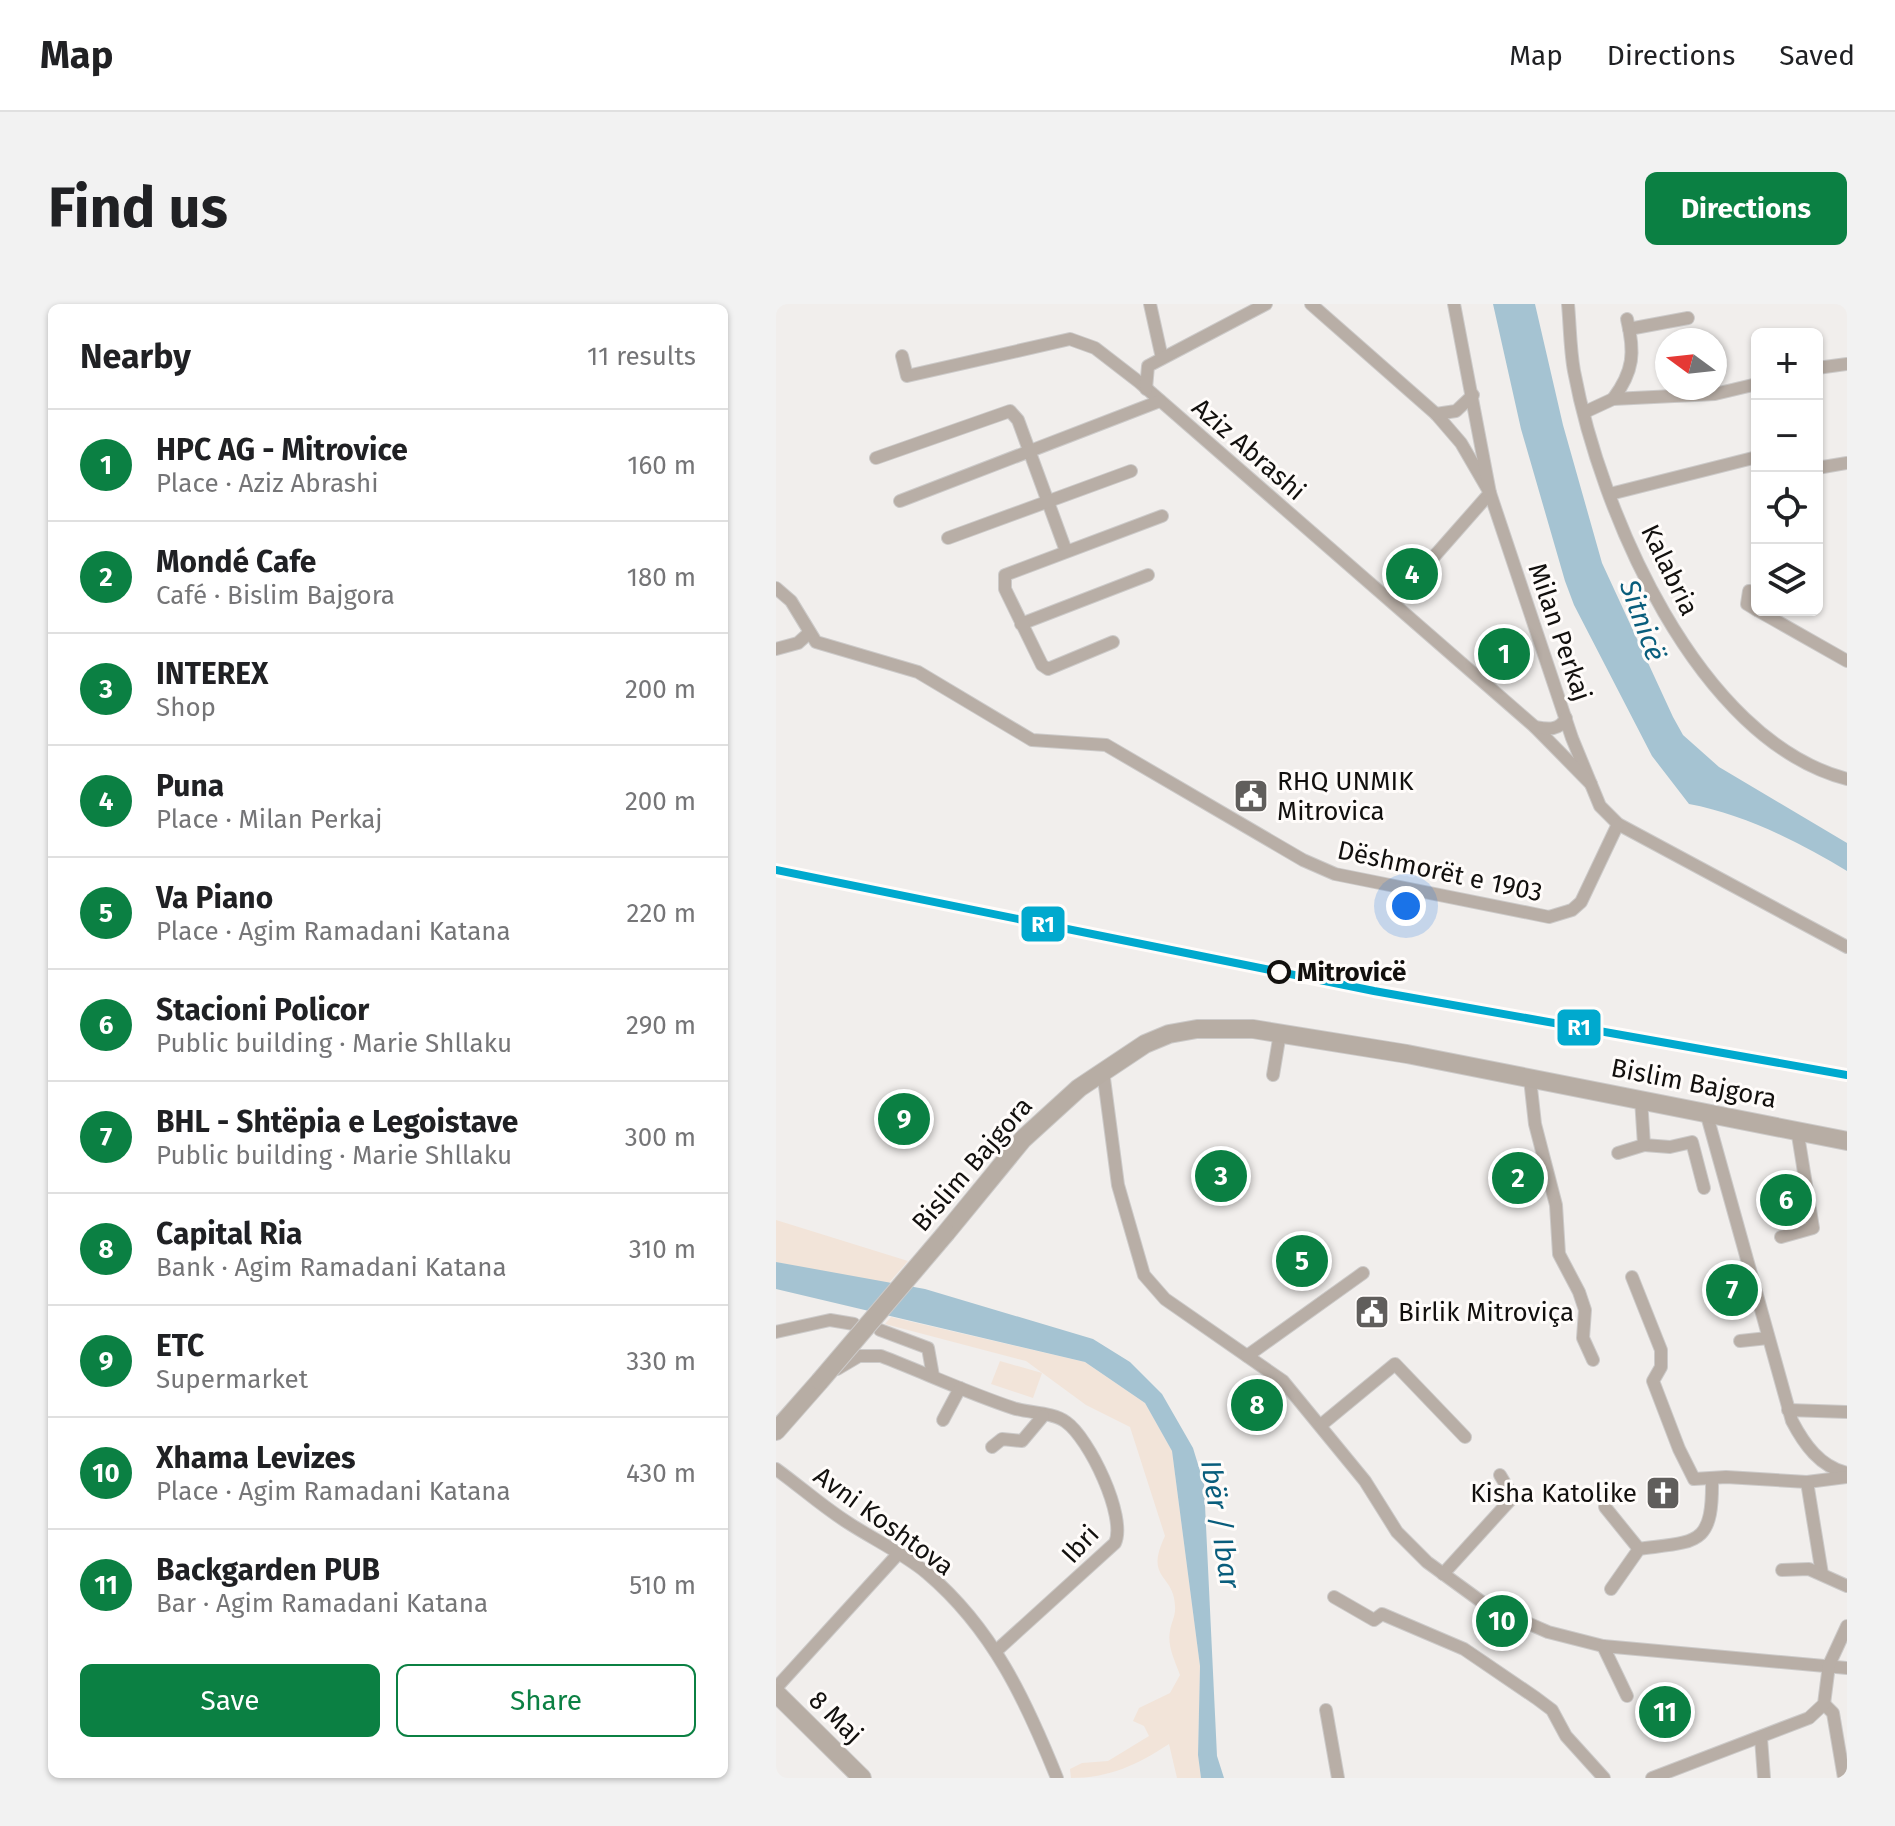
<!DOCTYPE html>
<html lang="en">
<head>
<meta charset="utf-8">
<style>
  body { margin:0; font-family:"Fira Sans",sans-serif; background:#f2f2f2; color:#202124 }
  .controls { position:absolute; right:24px; top:24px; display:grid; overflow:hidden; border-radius:12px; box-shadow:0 2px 6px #0004 }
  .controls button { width:72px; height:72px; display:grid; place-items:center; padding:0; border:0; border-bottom:2px solid #e0e0e0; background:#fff; color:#202124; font:40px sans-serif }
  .compass { position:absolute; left:879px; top:24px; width:72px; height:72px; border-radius:50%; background:#fff; box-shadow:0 2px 6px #0004; rotate:285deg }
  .you { position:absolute; left:630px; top:602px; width:28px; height:28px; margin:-20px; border:6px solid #fff; border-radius:50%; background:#1a73e8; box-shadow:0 0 0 12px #1a73e833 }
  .badge { display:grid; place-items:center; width:52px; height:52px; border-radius:50%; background:#0b8043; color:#fff; font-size:26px; font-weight:700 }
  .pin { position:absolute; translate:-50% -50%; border:4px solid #fff; box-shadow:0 2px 8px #0006 }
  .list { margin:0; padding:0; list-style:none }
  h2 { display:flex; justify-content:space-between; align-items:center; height:104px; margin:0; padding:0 32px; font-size:34px }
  h2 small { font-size:26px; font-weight:400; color:#757577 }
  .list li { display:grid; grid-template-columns:52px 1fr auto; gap:24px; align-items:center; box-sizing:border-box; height:112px; padding:0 32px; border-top:2px solid #e0e0e0 }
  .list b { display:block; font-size:30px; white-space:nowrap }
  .list p { margin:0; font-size:26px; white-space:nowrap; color:#757577 }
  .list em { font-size:26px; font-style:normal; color:#757577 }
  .actions { display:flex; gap:16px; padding:24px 32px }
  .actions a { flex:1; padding:18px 0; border:2px solid #0b8043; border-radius:12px; text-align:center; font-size:28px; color:#0b8043 }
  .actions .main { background:#0b8043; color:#fff }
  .icon { flex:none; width:44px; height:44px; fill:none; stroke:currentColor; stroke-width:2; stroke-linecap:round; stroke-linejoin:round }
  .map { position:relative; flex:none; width:1071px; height:1474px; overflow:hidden; border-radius:12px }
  header { display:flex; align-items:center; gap:48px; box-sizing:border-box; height:112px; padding:0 40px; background:#fff; border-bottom:2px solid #e0e0e0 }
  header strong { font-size:38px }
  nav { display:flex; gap:44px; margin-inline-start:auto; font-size:28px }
  .intro { display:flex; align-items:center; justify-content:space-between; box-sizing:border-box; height:192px; padding:0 48px }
  h1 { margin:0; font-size:56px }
  .button { padding:20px 36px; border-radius:12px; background:#0b8043; color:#fff; font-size:28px; font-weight:700 }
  main { display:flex; gap:48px; padding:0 48px }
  aside { flex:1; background:#fff; border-radius:12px; box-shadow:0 2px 6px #0004 }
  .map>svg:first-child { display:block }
  .green { fill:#f2e4d9 }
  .water { fill:#a5c3d2 }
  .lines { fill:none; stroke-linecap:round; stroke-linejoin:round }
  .minor-casing { stroke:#cccac9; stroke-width:14 }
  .secondary-casing { stroke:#cccac9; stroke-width:20 }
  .minor { stroke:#b8aea6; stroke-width:12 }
  .secondary { stroke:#b7ada4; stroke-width:18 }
  .secondary-bridge-casing { stroke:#cccac9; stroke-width:20; stroke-linecap:butt }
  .secondary-bridge { stroke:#b7ada4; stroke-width:18 }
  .rail-1-casing { stroke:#fffcfa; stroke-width:14 }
  .rail-1 { stroke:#00a9ce; stroke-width:8 }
  .stop-dot { fill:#fffcfa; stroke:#12100e; stroke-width:4 }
  .labels { text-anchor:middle; stroke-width:6; stroke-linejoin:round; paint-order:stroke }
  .street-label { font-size:26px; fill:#12100e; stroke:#fffcfa }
  .poi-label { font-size:26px; fill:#12100e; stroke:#fffcfa; text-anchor:start }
  .stop-label { font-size:26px; font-weight:bold; fill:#12100e; stroke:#fffcfa; text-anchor:start }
  .water-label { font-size:28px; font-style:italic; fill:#095d7c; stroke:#fffcfa }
  .line-badge { stroke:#fffcfa; stroke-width:3 }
  .badge-label { font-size:22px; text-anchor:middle; font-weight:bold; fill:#fff }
</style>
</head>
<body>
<header>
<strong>Map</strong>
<nav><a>Map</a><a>Directions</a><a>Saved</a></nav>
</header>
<div class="intro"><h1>Find us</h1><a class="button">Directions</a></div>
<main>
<aside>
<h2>Nearby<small>11 results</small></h2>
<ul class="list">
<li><span class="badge">1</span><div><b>HPC AG - Mitrovice</b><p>Place · Aziz Abrashi</p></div><em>160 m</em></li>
<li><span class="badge">2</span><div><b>Mondé Cafe</b><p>Café · Bislim Bajgora</p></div><em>180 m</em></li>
<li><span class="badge">3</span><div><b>INTEREX</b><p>Shop</p></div><em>200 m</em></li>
<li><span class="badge">4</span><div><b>Puna</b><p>Place · Milan Perkaj</p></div><em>200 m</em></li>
<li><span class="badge">5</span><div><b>Va Piano</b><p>Place · Agim Ramadani Katana</p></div><em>220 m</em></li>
<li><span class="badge">6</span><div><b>Stacioni Policor</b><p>Public building · Marie Shllaku</p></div><em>290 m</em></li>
<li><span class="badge">7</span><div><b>BHL - Shtëpia e Legoistave</b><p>Public building · Marie Shllaku</p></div><em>300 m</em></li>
<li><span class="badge">8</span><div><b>Capital Ria</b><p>Bank · Agim Ramadani Katana</p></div><em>310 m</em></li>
<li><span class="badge">9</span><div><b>ETC</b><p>Supermarket</p></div><em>330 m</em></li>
<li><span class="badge">10</span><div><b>Xhama Levizes</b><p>Place · Agim Ramadani Katana</p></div><em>430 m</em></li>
<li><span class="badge">11</span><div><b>Backgarden PUB</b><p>Bar · Agim Ramadani Katana</p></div><em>510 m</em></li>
</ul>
<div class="actions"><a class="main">Save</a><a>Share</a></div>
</aside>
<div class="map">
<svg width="1071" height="1474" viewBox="0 0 1071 1474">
  <rect width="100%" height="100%" fill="#f1eeec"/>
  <!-- green -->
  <g class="green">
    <path d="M0,916L132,957L111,981L0,958Z"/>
    <path d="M115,1013L309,1058L369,1099L396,1147L424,1362L422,1451L425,1474H401L393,1440C361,1461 333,1474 295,1474L294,1465L306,1459L332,1457L373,1432L368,1422L357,1417L363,1404L394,1389L404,1371C399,1357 391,1342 394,1327C395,1319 400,1311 399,1302C398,1269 368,1276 389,1232L354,1123L310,1101L250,1057L109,1020Z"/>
    <path d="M224,1057L266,1069L257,1094L215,1080Z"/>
  </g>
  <!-- water -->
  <g class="water">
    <path d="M717,0H759L787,121L826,259L897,413L907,431L943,463L1071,539V567C1024,538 967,510 913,500L876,452L798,301L789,277L745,125Z"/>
    <path d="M0,958L149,985L317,1035L354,1058L386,1090L417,1144L428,1180L441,1452L448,1474H425L422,1451L424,1362L396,1147L369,1099L309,1058L0,985Z"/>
  </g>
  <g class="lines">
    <!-- minor casing -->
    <g class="minor-casing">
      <g id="minor">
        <path d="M374,0L386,54"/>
        <path d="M535,0L660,110L685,139L714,189L618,298"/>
        <path d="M678,0L714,189L796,434L824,502L842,520L1071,643"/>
        <path d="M792,0C794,22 794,45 798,67C824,206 921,436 1071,475"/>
        <path d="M853,25L912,14"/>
        <path d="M126,52L131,72L294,35L319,44L363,78L759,423L815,480"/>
        <path d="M1041,64L1071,60"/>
        <path d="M370,85L372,62L490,0"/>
        <path d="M837,95C858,67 859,48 851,15"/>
        <path d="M809,108L837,95L939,90L981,80"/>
        <path d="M660,110L680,107L697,91"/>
        <path d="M100,154L234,107L242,116L290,247"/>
        <path d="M1041,164L1071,159"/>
        <path d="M834,190L981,153"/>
        <path d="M124,197L384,97"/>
        <path d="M172,234L355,167"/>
        <path d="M0,284L15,297L40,338L142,368L256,436L330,441L527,556L559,570L773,613L796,606L805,598L842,520"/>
        <path d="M973,287L971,300L981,306"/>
        <path d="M981,306L1071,357"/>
        <path d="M245,320L372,271"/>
        <path d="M337,338L272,365L266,361L229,285V271L386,212"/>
        <path d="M0,345L22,339L33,329"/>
        <path d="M759,423C772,425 783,427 790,414"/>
        <path d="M327,767L342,881L368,971L389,995L507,1077L589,1177L621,1228L651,1258L710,1301L772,1328L827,1342L1071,1364"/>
        <path d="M497,771L504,729"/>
        <path d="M754,775L759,820L780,901L783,950L803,988L809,1006L807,1034L817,1056"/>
        <path d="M930,808L1016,1117C1028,1140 1044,1163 1071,1169"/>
        <path d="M868,841L894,843L916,838L928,884"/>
        <path d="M842,849L868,841L865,795"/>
        <path d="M1005,933L1037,924L1021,825"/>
        <path d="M856,973L885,1046V1063L877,1077L903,1145L918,1175L950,1173L1031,1178L1071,1173"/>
        <path d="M104,1026L152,1044L157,1072"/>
        <path d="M0,1028L54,1016L78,1020"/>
        <path d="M964,1037L992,1034"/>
        <path d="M471,1052L587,969"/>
        <path d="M61,1065L83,1052H105C149,1069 192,1089 237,1104C252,1109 277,1108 290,1118C313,1134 351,1213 339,1239L220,1347"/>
        <path d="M1012,1106L1071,1108"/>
        <path d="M167,1116L184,1084"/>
        <path d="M545,1121L619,1060L689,1133"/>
        <path d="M216,1143L226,1135L246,1137L267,1112"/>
        <path d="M0,1165C25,1183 48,1204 74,1220C99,1236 128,1250 151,1269C217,1325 250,1397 281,1474"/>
        <path d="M1031,1178L1046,1270"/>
        <path d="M829,1203L863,1245"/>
        <path d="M1006,1266L1033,1265L1071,1282"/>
        <path d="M667,1270L737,1193L724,1171"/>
        <path d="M835,1285L863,1245C922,1237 937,1242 936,1175"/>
        <path d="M558,1293L598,1316L606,1310L688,1345L760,1394L776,1406L790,1432L828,1474"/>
        <path d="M827,1342L851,1392"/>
        <path d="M0,1384L122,1250"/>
        <path d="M1048,1400L1057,1409L1068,1474"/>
        <path d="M550,1406L562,1474"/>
        <path d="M985,1434L988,1474"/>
        <path d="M876,1474L1033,1414L1048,1400L1053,1361L1071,1322"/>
      </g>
    </g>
    <!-- secondary casing -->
    <g class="secondary-casing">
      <g id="secondary">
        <path d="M170,929L247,835L303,784L369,740L393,730L421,725H477L631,750L1071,837"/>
        <path d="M0,1127L44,1077"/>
        <path d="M0,1389L86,1474"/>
      </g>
    </g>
    <!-- minor -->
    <use href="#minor" class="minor"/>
    <!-- secondary -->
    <use href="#secondary" class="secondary"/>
    <!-- secondary-bridge casing -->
    <g class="secondary-bridge-casing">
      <path id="secondary-bridge" d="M44,1077L170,929"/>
    </g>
    <!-- secondary-bridge -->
    <use href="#secondary-bridge" class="secondary-bridge"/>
    <!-- rail-1 casing -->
    <g class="rail-1-casing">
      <path id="rail-1" d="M0,566L598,687L1071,771"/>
    </g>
    <!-- rail-1 -->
    <use href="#rail-1" class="rail-1"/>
  </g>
  <!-- icons -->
  <defs>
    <g id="civic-square" transform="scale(1.8)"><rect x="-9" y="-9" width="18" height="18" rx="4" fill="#605e5c" stroke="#fffcfa"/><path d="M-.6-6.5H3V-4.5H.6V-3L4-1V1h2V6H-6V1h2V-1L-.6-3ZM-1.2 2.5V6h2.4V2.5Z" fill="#fff"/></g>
    <g id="church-square" transform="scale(1.8)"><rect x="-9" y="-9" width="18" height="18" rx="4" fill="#605e5c" stroke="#fffcfa"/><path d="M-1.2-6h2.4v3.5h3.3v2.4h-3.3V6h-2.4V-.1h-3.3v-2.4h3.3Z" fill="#fff"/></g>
  </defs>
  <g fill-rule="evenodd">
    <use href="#civic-square" x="475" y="492"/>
    <use href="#civic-square" x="596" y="1008"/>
    <use href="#church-square" x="887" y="1189"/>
  </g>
  <!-- markers -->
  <circle class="stop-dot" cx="503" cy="668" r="10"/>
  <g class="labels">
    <!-- street labels -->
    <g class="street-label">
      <text transform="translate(473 145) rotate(41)" y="9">Aziz Abrashi</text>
      <text transform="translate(894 266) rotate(64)" y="9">Kalabria</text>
      <text transform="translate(784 328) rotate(71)" y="9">Milan Perkaj</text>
      <text transform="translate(664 567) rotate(12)" y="9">Dëshmorët e 1903</text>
      <text transform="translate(918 779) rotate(11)" y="9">Bislim Bajgora</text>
      <text transform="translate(196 860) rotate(-49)" y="9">Bislim Bajgora</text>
      <text transform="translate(108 1217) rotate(36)" y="9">Avni Koshtova</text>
      <text transform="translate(304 1240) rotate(-47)" y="9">Ibri</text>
      <text transform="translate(60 1413) rotate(44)" y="9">8 Maj</text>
    </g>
    <!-- poi labels -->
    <g class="poi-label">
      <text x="501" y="486">RHQ UNMIK<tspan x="501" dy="30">Mitrovica</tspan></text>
      <text x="622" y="1017">Birlik Mitroviça</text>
      <text x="861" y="1198" text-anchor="end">Kisha Katolike</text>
    </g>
    <!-- stop labels -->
    <g class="stop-label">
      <text x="521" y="677">Mitrovicë</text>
    </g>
    <!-- water labels -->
    <g class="water-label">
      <text transform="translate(867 316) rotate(70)" y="10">Sitnicë</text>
      <text transform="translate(445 1220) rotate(81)" y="10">Ibër / Ibar</text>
    </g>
  </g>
  <g class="line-badge">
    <rect x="244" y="601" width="46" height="38" rx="8" fill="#00a9ce"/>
    <rect x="780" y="704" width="46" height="39" rx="8" fill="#00a9ce"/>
  </g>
  <g class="badge-label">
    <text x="267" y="628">R1</text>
    <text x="803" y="731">R1</text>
  </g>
</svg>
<div class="controls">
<button>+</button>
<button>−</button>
<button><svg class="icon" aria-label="locate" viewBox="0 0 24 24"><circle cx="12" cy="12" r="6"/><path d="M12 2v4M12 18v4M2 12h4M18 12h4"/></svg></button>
<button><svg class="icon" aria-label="layers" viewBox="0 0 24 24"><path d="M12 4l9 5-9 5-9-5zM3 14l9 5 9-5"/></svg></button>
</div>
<svg class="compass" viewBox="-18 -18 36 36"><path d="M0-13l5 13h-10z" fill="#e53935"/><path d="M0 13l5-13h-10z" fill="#757577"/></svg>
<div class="you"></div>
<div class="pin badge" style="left:728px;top:350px">1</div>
<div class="pin badge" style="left:742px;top:874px">2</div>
<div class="pin badge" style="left:445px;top:872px">3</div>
<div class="pin badge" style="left:636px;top:270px">4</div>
<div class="pin badge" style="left:526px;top:957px">5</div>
<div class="pin badge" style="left:1010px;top:896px">6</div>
<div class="pin badge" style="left:956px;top:986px">7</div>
<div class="pin badge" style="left:481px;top:1101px">8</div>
<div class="pin badge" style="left:128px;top:815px">9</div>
<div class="pin badge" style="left:726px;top:1317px">10</div>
<div class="pin badge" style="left:889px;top:1408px">11</div>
</div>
</main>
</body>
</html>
